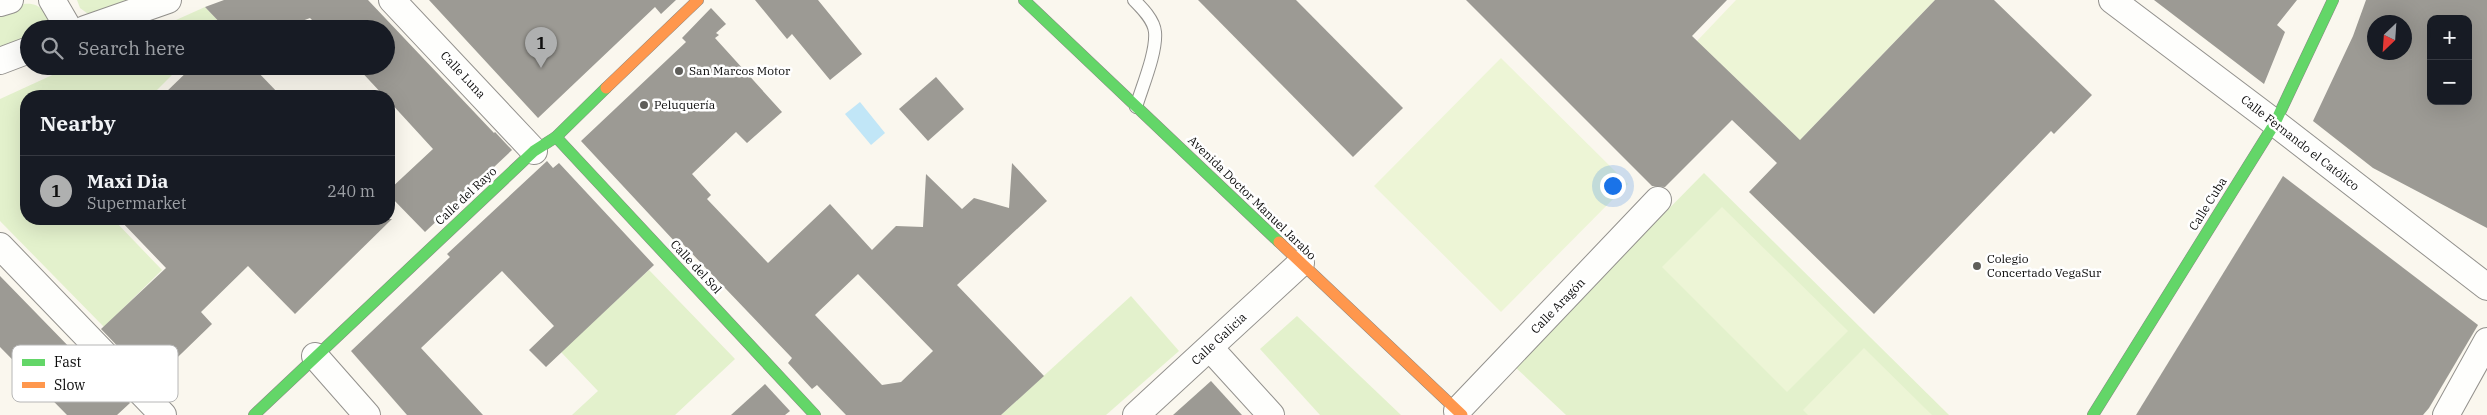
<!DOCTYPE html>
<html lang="en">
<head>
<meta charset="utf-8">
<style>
  body { margin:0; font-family:"IBM Plex Serif",serif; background:#20242c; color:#f1f3f6 }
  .controls { position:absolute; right:15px; top:15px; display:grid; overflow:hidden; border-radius:10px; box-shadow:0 5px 20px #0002 }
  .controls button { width:45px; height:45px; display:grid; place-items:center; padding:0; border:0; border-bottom:1px solid #363941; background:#171b24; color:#f1f3f6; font:25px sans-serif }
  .compass { position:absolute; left:2367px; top:15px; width:45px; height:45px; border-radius:50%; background:#171b24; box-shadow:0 5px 20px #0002; rotate:205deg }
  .you { position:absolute; left:1612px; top:185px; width:18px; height:18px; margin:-12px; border:4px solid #fff; border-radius:50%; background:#1a73e8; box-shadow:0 0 0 8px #1a73e833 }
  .badge { display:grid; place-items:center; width:32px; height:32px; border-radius:50%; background:#afb0b0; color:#111; font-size:16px; font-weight:700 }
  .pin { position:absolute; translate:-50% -41px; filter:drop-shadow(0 1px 2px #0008) }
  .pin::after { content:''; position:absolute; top:26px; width:18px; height:15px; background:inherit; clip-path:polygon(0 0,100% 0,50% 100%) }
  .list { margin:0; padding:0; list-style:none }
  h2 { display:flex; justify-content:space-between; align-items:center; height:65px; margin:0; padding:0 20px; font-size:21px }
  h2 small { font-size:16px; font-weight:400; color:#9ea1a6 }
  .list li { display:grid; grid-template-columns:32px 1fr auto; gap:15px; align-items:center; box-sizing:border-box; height:70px; padding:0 20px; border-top:1px solid #363941 }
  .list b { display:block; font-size:19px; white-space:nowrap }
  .list p { margin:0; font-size:16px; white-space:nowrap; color:#9ea1a6 }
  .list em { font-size:16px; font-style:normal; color:#9ea1a6 }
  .icon { flex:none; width:28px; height:28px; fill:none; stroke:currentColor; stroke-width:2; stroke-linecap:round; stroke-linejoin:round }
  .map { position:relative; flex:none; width:2487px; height:415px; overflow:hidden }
  .search { position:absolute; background:#171b24; box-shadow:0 5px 20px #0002; left:20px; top:20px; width:375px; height:55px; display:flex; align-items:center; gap:12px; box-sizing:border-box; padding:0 18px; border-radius:28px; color:#9ea1a6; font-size:19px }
  .panel { position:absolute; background:#171b24; box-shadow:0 5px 20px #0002; left:20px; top:90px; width:375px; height:135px; border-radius:20px }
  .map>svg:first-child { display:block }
  .green { fill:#e3f1cc }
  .pitch { fill:#edf5d6 }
  .water { fill:#c1e6f7 }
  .building { fill:#9c9a94; fill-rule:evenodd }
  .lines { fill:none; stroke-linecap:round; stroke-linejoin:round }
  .lane-casing { stroke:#93918d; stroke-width:14 }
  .street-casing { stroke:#93918d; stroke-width:28 }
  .fast-casing { stroke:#898884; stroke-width:12 }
  .slow-casing { stroke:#898884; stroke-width:12 }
  .lane { stroke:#fefefc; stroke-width:12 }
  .street { stroke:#fefefc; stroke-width:26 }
  .fast { stroke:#63d668; stroke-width:11 }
  .slow { stroke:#ff974d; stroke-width:11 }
  .poi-dot { fill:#5f5e5a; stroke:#fff; stroke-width:2 }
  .labels { text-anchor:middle; stroke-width:5; stroke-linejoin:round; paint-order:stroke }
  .poi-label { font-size:12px; fill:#0b0b0b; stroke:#fff; text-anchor:start }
  .street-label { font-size:12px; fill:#0b0b0b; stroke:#fff }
  .key { fill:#fff; stroke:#b6b6b6; stroke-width:1 }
  .key-label { font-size:14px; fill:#0b0b0b }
</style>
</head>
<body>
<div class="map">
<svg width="2487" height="415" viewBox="0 0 2487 415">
  <rect width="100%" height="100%" fill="#faf7ee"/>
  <!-- green -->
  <g class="green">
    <path d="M77,0H148L91,16L80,8Z"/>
    <path d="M24,4C39,2 51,13 47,29H29V42L0,53V12Z"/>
    <path d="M205,7L222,25L218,29H156Z"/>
    <path d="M72,66H181L151,96H26V219H113L162,270L104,327L0,221V99Z"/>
    <path d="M1704,173L1949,415H1566L1514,366Z"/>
    <path d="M649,270L735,359L675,415H572L598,391L561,352Z"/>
    <path d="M1131,296L1179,351L1106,415H1001Z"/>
    <path d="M1297,316L1401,415H1320L1260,349Z"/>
  </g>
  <!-- pitch -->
  <g class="pitch">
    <path d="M1736,0H1935L1800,140L1697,41Z"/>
    <path d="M1501,58L1628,184L1501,312L1374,186Z"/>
    <path d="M1722,207L1848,331L1787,392L1662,267Z"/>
    <path d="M1864,348L1932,415H1808L1803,410Z"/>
  </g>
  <!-- water -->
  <path class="water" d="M860,102L885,133L871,145L845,114Z"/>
  <!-- building -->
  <g class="building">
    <path d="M224,0H368L494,133L495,132L512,150L425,232L389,195V190L433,149L389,101V96H384L356,66H386V29H321L310,18L281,29H226L205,7Z"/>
    <path d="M429,0H676L661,14L655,7L538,118Z"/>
    <path d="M755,0H818L862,54L830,80L792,34L787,39Z"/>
    <path d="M1198,0H1296L1403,108L1353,157Z"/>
    <path d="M1466,0H1727L1692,36L1800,140L1935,0H1994L2092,95L2054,134L2051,131L1874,314L1749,192L1777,163L1732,120L1665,187L1652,186Z"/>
    <path d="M2154,0H2297L2277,25L2285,32L2264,84Z"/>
    <path d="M2366,0H2487V228L2373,168L2313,121L2353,36ZM2431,19H2468V101H2431ZM2374,22H2404V52H2374Z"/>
    <path d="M711,8L726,24L716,33L719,35L715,38L782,112L747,143L736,132L692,174L711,195L707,199L768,263L830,204L872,250L896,226L923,227L926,174L962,209L974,198L1009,208L1012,163L1047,201L957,285L1044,376L1001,415H846L817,385L812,389L788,363L792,358L680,241L677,244L581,141L686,42L682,38ZM858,274L933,351L901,382L882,385L815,315Z"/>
    <path d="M193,66H252L281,96H162Z"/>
    <path d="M936,77L964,109L928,141L899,109Z"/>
    <path d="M547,161L553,168L559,163L654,265L546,367L529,350L554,326L502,271L421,348L483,415H407L351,351L450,257L447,254Z"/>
    <path d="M2283,176L2478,325L2429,408L2423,415H2136Z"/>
    <path d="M119,219H392L295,314L248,266L201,312L212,324L152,382L101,329L166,268Z"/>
    <path d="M0,276L76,354L80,351L130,403L117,415H67L0,347Z"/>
    <path d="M1211,381L1242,415H1173Z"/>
    <path d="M765,384L790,411L785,415H731Z"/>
  </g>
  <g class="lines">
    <!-- lane casing -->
    <g class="lane-casing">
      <path id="lane" d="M1134,0C1142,8 1154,20 1155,32C1157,52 1142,87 1136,107"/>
    </g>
    <!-- street casing -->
    <g class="street-casing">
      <g id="street">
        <path d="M52,0L69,29"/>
        <path d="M392,0L534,151"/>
        <path d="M2112,0L2275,123L2487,287"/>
        <path d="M0,3L10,0"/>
        <path d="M85,29L168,0"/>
        <path d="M0,61L29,50"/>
        <path d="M0,246L163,415"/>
        <path d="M1210,348L1271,415"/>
        <path d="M315,356L367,415"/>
        <path d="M1457,411L1658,200"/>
        <path d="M1136,415L1301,263"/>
        <path d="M2446,415L2487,341"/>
      </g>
    </g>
    <!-- fast casing -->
    <g class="fast-casing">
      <g id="fast">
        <path d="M1024,0L1279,242"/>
        <path d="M556,137L815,415"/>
        <path d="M254,415L534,151L556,137L606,88"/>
        <path d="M2093,415L2275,123L2333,0"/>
      </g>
    </g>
    <!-- slow casing -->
    <g class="slow-casing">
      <g id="slow">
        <path d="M606,88L698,0"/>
        <path d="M1279,242L1462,415"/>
      </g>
    </g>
    <!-- lane -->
    <use href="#lane" class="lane"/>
    <!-- street -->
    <use href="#street" class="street"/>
    <!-- fast -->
    <use href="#fast" class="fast"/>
    <!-- slow -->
    <use href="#slow" class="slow"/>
  </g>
  <!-- markers -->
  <g class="poi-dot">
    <circle cx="679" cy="71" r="5"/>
    <circle cx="644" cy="105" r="5"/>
    <circle cx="1977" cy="266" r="5"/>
  </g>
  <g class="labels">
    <!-- poi labels -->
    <g class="poi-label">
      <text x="689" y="75">San Marcos Motor</text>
      <text x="654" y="109">Peluquería</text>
      <text x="1987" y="263">Colegio<tspan x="1987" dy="14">Concertado VegaSur</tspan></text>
    </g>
    <!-- street labels -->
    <g class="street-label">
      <text transform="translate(463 75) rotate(47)" y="4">Calle Luna</text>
      <text transform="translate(2300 143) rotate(38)" y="4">Calle Fernando el Católico</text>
      <text transform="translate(466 196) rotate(-43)" y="4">Calle del Rayo</text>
      <text transform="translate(1252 198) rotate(44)" y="4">Avenida Doctor Manuel Jarabo</text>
      <text transform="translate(2208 204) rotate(-58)" y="4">Calle Cuba</text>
      <text transform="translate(696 267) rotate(47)" y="4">Calle del Sol</text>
      <text transform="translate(1558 306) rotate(-46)" y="4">Calle Aragón</text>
      <text transform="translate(1219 339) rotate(-43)" y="4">Calle Galicia</text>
    </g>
  </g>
  <!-- legend -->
  <rect x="12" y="345" width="166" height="57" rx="8" class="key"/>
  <rect x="22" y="359" width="23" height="7" fill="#63d668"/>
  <rect x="22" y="382" width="23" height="6" fill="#ff974d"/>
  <g class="key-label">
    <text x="54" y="367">Fast</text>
    <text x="54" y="390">Slow</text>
  </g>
</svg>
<div class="controls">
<button>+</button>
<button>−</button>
</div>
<svg class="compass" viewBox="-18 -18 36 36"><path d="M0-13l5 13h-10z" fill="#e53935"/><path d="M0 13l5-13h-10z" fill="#9ea1a6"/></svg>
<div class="you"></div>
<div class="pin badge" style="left:541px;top:68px">1</div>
<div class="search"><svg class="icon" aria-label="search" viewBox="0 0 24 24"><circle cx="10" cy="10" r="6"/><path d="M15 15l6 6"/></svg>Search here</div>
<section class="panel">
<h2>Nearby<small></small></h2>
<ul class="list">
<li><span class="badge">1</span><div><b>Maxi Dia</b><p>Supermarket</p></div><em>240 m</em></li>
</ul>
</section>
</div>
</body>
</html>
